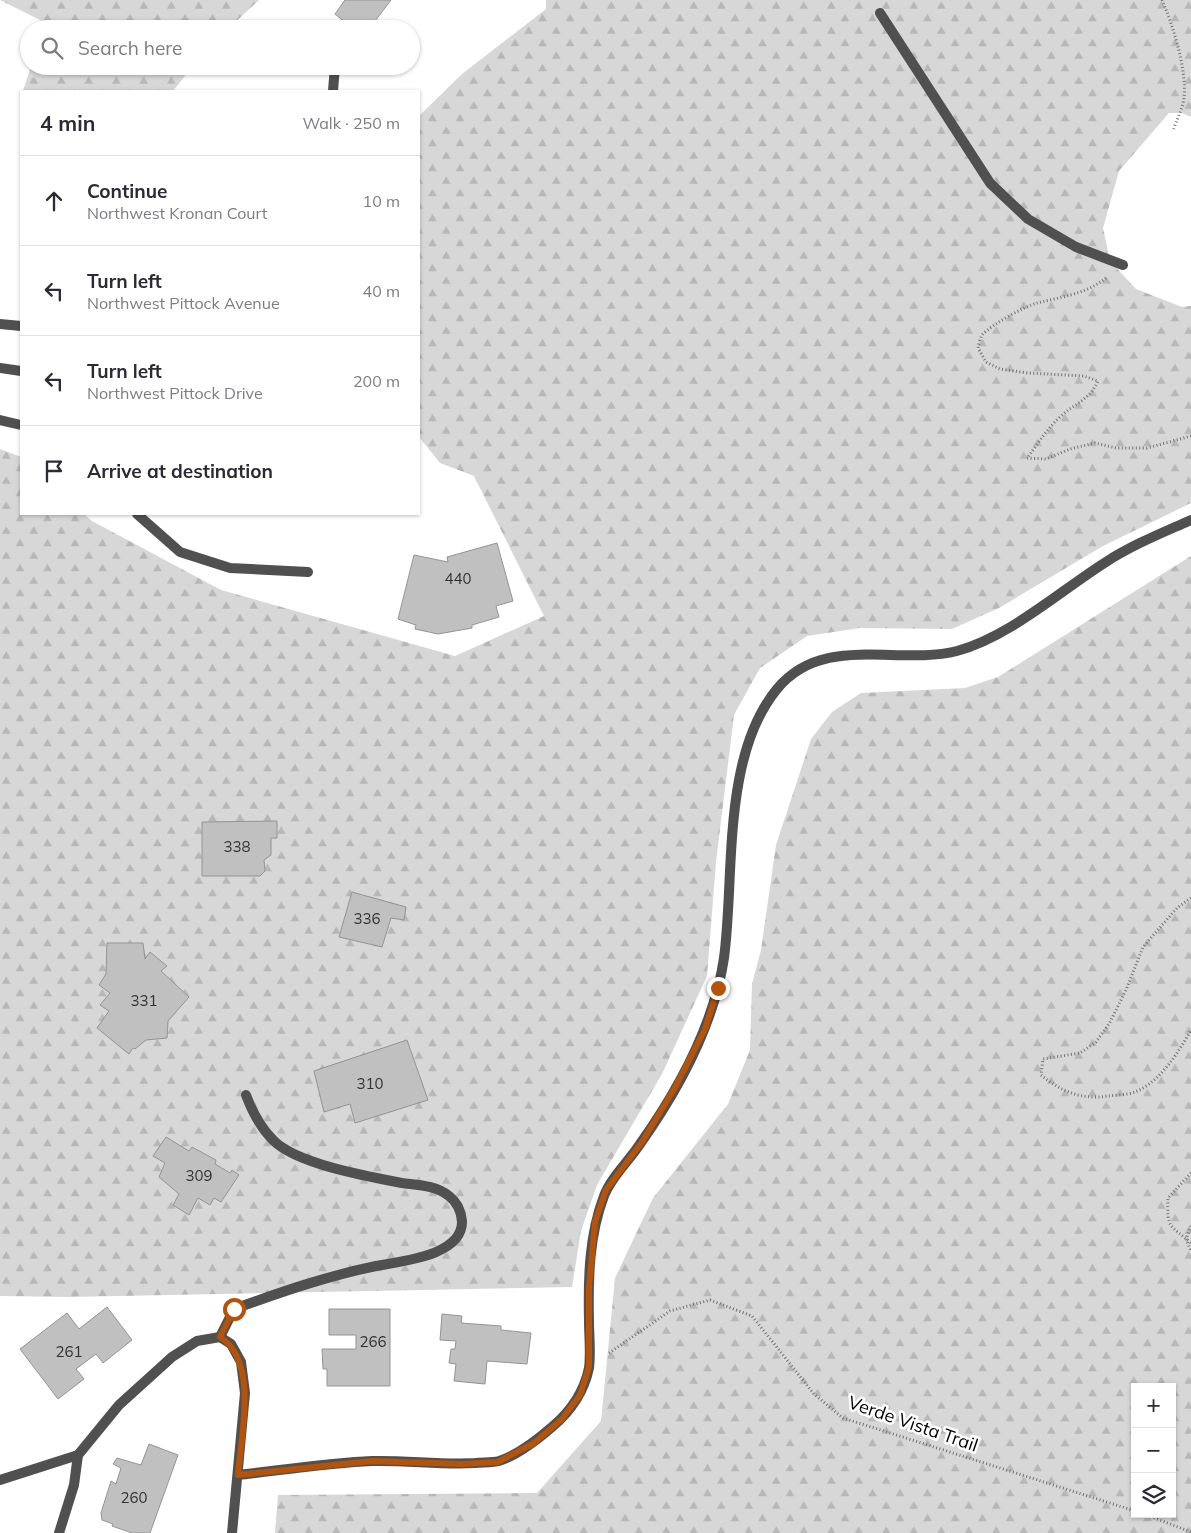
<!DOCTYPE html>
<html lang="en">
<head>
<meta charset="utf-8">
<style>
  body { margin:0; font-family:Mulish,sans-serif; background:#f2f2f3; color:#2b2b33 }
  .controls { position:absolute; right:15px; bottom:15px; display:grid; overflow:hidden; border-radius:0px; box-shadow:0 1px 4px #0004 }
  .controls button { width:45px; height:45px; display:grid; place-items:center; padding:0; border:0; border-bottom:1px solid #e1e1e2; background:#fff; color:#2b2b33; font:25px sans-serif }
  .stop { position:absolute; width:15px; height:15px; margin:-11px; border:4px solid #b45309; border-radius:50%; background:#fff }
  .stop.end { background:#b45309; border-color:#fff; box-shadow:0 1px 5px #0008 }
  .list { margin:0; padding:0; list-style:none }
  h2 { display:flex; justify-content:space-between; align-items:center; height:65px; margin:0; padding:0 20px; font-size:21px }
  h2 small { font-size:16px; font-weight:400; color:#7c7c81 }
  .list li { display:grid; grid-template-columns:32px 1fr auto; gap:15px; align-items:center; box-sizing:border-box; height:90px; padding:0 20px; border-top:1px solid #e1e1e2 }
  .list b { display:block; font-size:19px; white-space:nowrap }
  .list p { margin:0; font-size:16px; white-space:nowrap; color:#7c7c81 }
  .list em { font-size:16px; font-style:normal; color:#7c7c81 }
  .icon { flex:none; width:28px; height:28px; fill:none; stroke:currentColor; stroke-width:2; stroke-linecap:round; stroke-linejoin:round }
  .map { position:relative; flex:none; width:1191px; height:1533px; overflow:hidden }
  .search { position:absolute; background:#fff; box-shadow:0 1px 4px #0004; left:20px; top:20px; width:400px; height:55px; display:flex; align-items:center; gap:12px; box-sizing:border-box; padding:0 18px; border-radius:28px; color:#7c7c81; font-size:19px }
  .panel { position:absolute; background:#fff; box-shadow:0 1px 4px #0004; left:20px; top:90px; width:400px; height:425px; border-radius:0px }
  .map>svg:first-child { display:block }
  .forest { fill:url(#forest-firs); fill-rule:evenodd }
  .building { fill:#c0c0c0; stroke:#949494 }
  .lines { fill:none; stroke-linecap:round; stroke-linejoin:round }
  .path { stroke:#727272; stroke-width:3; stroke-dasharray:1 2.5; stroke-linecap:butt }
  .service { stroke:#505050; stroke-width:10 }
  .minor { stroke:#505050; stroke-width:10 }
  .route { stroke:#b45309; stroke-width:6 }
  .labels { text-anchor:middle; stroke-width:5; stroke-linejoin:round; paint-order:stroke }
  .number-label { font-size:15px; fill:#303030 }
  .street-label { font-size:18px; fill:#000; stroke:#fff }
</style>
</head>
<body>
<div class="map">
<svg width="1191" height="1533" viewBox="0 0 1191 1533">
  <defs>
    <pattern id="forest-firs" width="22" height="20" patternUnits="userSpaceOnUse" patternTransform="scale(1.25)"><rect width="22" height="20" fill="#d7d7d7"/><path d="M5 1l3.5 6h-7zM16 11l3.5 6h-7z" fill="#b7b7b7"/></pattern>
  </defs>
  <rect width="100%" height="100%" fill="#fff"/>
  <!-- forest -->
  <g class="forest">
    <path d="M0,0H259L228,29H43L44,22Z"/>
    <path d="M546,0H1191V117L1182,113H1169L1119,171L1103,228L1110,261L1136,289L1182,307L1191,306V503L1103,546L999,608L952,629L860,628L807,636L760,668L734,715L716,862L707,976L662,1074L597,1185L581,1231L572,1287L69,1297L0,1296V449L21,457V514H84L92,521L221,590L455,656L544,616L474,476L440,463L419,437V116L462,74L546,9Z"/>
    <path d="M31,66H193L173,91H23Z"/>
    <path d="M1191,556V1533H275L278,1495L537,1493L601,1421L615,1278L653,1198L728,1104L750,1050L752,984L761,950L776,845L811,739L832,712L861,693L965,688L998,677ZM1135,1387H1172V1514H1135Z"/>
  </g>
  <!-- building -->
  <g class="building">
    <path d="M345,0H391L369,29H353L335,14Z"/>
    <path d="M497,543L513,601L496,606L499,617L472,625V628L438,634L415,629L416,625L398,619L414,555L448,562L447,557Z"/>
    <path d="M277,821V838H271V855L264,860L265,871L260,876H202V822Z"/>
    <path d="M352,892L406,907L404,920L391,918L382,947L339,937Z"/>
    <path d="M107,943H143L145,959L150,952L167,966L161,971L189,997L168,1021L167,1038L146,1040L135,1049L133,1048L129,1054L97,1028L109,1011L100,1005L110,993L99,985L106,974Z"/>
    <path d="M407,1040L428,1100L355,1123L350,1104L324,1112L314,1071Z"/>
    <path d="M166,1137L189,1151L192,1147L216,1160L215,1164L230,1173L232,1170L239,1175L221,1202L214,1198L210,1205L198,1198L189,1215L173,1205L179,1194L159,1177L165,1163L153,1156Z"/>
    <path d="M107,1307L132,1340L103,1363L96,1354L76,1369L84,1379L58,1399L20,1349L67,1313L79,1329Z"/>
    <path d="M329,1309H390V1386H327V1369H323L322,1349H356V1335H329Z"/>
    <path d="M442,1314L462,1316L461,1323L501,1326V1330L531,1333L527,1364L487,1361L485,1384L454,1381L456,1364L449,1363L451,1349H455L456,1341L440,1340Z"/>
    <path d="M149,1444L178,1455L150,1533H132L112,1526L113,1524L102,1520L101,1513L111,1481L116,1484L121,1468L113,1464L117,1458L141,1465Z"/>
  </g>
  <g class="lines">
    <!-- path -->
    <g class="path">
      <path d="M1162,0C1173,25 1187,70 1184,98C1183,108 1176,121 1173,131"/>
      <path d="M1106,278C1086,294 1061,297 1037,303C1023,307 993,324 983,334C980,337 979,344 978,348L986,362L1000,369L1028,373L1084,376L1098,381C1090,400 1073,404 1059,418C1047,429 1037,445 1027,458L1046,459L1070,449L1095,443L1116,448H1147L1191,436"/>
      <path d="M1191,898L1177,908L1143,947L1126,990L1109,1024L1096,1042L1080,1053L1043,1059L1041,1075C1062,1092 1081,1100 1108,1096C1116,1095 1127,1095 1135,1092C1160,1082 1178,1053 1191,1030"/>
      <path d="M1191,1173L1168,1198C1167,1229 1169,1224 1191,1243"/>
      <path d="M1191,1226L1186,1239L1191,1251"/>
      <path d="M609,1353L670,1311L710,1300L752,1316L814,1394L843,1418L1135,1511"/>
      <path d="M1144,1514L1191,1532"/>
    </g>
    <!-- service -->
    <path class="service" d="M880,13L990,183L1028,219L1076,247L1123,265"/>
    <!-- minor -->
    <g class="minor">
      <path d="M333,91L335,66"/>
      <path d="M0,324L21,326"/>
      <path d="M0,368L21,371"/>
      <path d="M0,420L21,425"/>
      <path d="M137,514L180,552L230,568L308,572"/>
      <path d="M220,1337L234,1309C281,1292 327,1276 376,1266C401,1261 463,1256 462,1221C461,1211 457,1202 449,1196C436,1185 417,1185 402,1183C370,1177 296,1164 273,1140C261,1128 252,1111 246,1095"/>
      <path d="M220,1337L231,1344L241,1362L245,1393L232,1533"/>
      <path d="M238,1475C283,1470 328,1463 372,1461C406,1460 441,1465 475,1463C482,1462 492,1463 499,1461C518,1455 537,1440 552,1427C570,1412 584,1392 589,1368C591,1353 589,1336 589,1321C588,1279 589,1235 604,1196C611,1177 629,1161 640,1144C679,1089 714,1025 724,958C735,877 721,757 777,689C823,633 897,666 957,651C1009,637 1060,591 1106,562C1132,545 1162,533 1191,520"/>
      <path d="M0,1480L78,1455"/>
      <path d="M59,1533L74,1485L78,1455L119,1405L172,1357L197,1341L220,1337"/>
    </g>
  </g>
  <g class="lines">
    <!-- route -->
    <path class="route" d="M234,1309L220,1337C259,1361 241,1436 238,1475L372,1461L462,1464L498,1462L534,1443L562,1419L580,1395L589,1367V1288L595,1222L606,1190L642,1142L676,1086L705,1029L718,988"/>
  </g>
  <g class="labels">
    <!-- number labels -->
    <g class="number-label">
      <text x="458" y="584">440</text>
      <text x="237" y="852">338</text>
      <text x="367" y="924">336</text>
      <text x="144" y="1006">331</text>
      <text x="370" y="1089">310</text>
      <text x="199" y="1181">309</text>
      <text x="373" y="1347">266</text>
      <text x="69" y="1357">261</text>
      <text x="134" y="1503">260</text>
    </g>
    <!-- street labels -->
    <g class="street-label">
      <text transform="translate(913 1424) rotate(19)" y="6">Verde Vista Trail</text>
    </g>
  </g>
</svg>
<div class="controls">
<button>+</button>
<button>−</button>
<button><svg class="icon" aria-label="layers" viewBox="0 0 24 24"><path d="M12 4l9 5-9 5-9-5zM3 14l9 5 9-5"/></svg></button>
</div>
<div class="stop" style="left:234px;top:1309px"></div>
<div class="stop end" style="left:718px;top:988px"></div>
<div class="search"><svg class="icon" aria-label="search" viewBox="0 0 24 24"><circle cx="10" cy="10" r="6"/><path d="M15 15l6 6"/></svg>Search here</div>
<section class="panel">
<h2>4 min<small>Walk · 250 m</small></h2>
<ul class="list">
<li><svg class="icon" aria-label="ahead" viewBox="0 0 24 24"><path d="M12 20V5M6 11l6-6 6 6"/></svg><div><b>Continue</b><p>Northwest Kronan Court</p></div><em>10 m</em></li>
<li><svg class="icon" aria-label="left" viewBox="0 0 24 24"><path d="M17 20v-9H6M10 6l-5 5 5 5"/></svg><div><b>Turn left</b><p>Northwest Pittock Avenue</p></div><em>40 m</em></li>
<li><svg class="icon" aria-label="left" viewBox="0 0 24 24"><path d="M17 20v-9H6M10 6l-5 5 5 5"/></svg><div><b>Turn left</b><p>Northwest Pittock Drive</p></div><em>200 m</em></li>
<li><svg class="icon" aria-label="arrive" viewBox="0 0 24 24"><path d="M6 21V4h12l-3 4 3 4H6"/></svg><div><b>Arrive at destination</b></div></li>
</ul>
</section>
</div>
</body>
</html>
